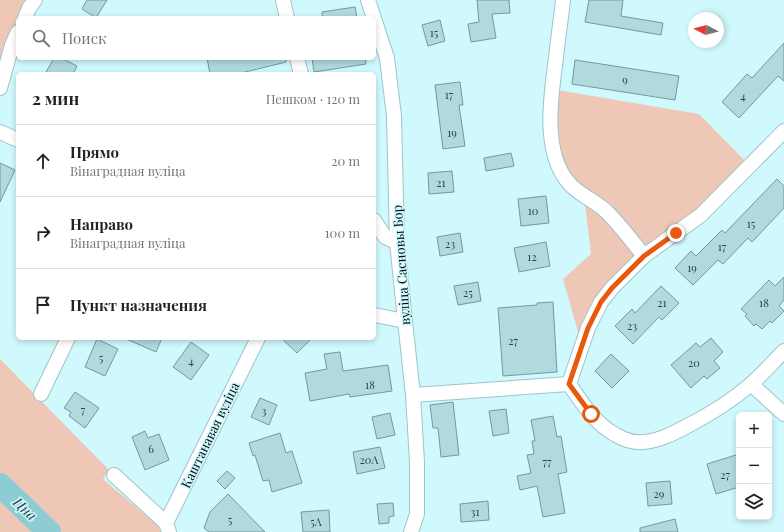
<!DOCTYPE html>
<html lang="ru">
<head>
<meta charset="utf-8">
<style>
  body { margin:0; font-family:"Playfair Display",serif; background:#f6f6f6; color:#222 }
  .controls { position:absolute; right:12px; bottom:12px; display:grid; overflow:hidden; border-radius:6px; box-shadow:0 2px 6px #0003 }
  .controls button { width:36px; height:36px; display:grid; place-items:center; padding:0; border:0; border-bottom:1px solid #e0e0e0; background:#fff; color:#222; font:20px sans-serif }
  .compass { position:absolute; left:688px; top:12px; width:36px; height:36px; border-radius:50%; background:#fff; box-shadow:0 2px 6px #0003; rotate:277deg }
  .stop { position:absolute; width:12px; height:12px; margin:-9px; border:3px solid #ea580c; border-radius:50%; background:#fff }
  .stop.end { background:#ea580c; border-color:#fff; box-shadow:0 1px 4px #0008 }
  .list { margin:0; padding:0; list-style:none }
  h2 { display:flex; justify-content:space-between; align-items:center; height:52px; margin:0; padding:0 16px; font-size:17px }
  h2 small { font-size:13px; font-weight:400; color:#767676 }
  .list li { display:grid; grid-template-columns:26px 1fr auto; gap:12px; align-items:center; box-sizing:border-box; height:72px; padding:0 16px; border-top:1px solid #e0e0e0 }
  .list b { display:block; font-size:15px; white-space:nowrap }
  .list p { margin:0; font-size:13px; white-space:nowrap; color:#767676 }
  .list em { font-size:13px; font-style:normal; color:#767676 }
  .icon { flex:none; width:22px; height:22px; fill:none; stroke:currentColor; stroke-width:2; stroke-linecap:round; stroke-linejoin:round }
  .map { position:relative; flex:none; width:784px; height:532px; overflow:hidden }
  .search { position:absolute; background:#fff; box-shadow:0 2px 6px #0003; left:16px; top:16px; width:360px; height:44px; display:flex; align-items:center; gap:10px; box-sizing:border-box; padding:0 14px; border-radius:6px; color:#767676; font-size:15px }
  .panel { position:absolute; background:#fff; box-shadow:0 2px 6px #0003; left:16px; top:72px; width:360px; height:268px; border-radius:6px }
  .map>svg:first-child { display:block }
  .green { fill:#efc7b6 }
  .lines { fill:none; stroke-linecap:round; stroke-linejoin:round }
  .river { stroke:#8dccd3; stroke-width:24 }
  .building { fill:#b1dade; stroke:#739a9e }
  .minor-casing { stroke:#9dc5c9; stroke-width:16 }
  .minor { stroke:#fff; stroke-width:14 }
  .route { stroke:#ea580c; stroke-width:5 }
  .labels { text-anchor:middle; stroke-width:3; stroke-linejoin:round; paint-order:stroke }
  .number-label { font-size:11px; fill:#2e4244 }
  .street-label { font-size:13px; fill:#020f10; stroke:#d0f9fd }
  .water-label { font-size:14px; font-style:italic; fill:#18383c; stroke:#d0f9fd }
</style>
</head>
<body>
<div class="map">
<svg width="784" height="532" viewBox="0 0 784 532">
  <rect width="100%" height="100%" fill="#d0f9fd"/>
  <!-- green -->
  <g class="green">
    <path d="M0,0H33L21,18H18V25L6,51L0,69Z"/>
    <path d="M551,89L699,114L750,166L612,288L582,346L563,279L591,254L584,196L559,168Z"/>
    <path d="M0,359L109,470L103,479L157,525L162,532H58L0,476Z"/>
    <path d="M0,492L43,532H0Z"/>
  </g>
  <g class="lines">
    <!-- river -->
    <path class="river" d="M0,485L49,532"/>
  </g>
  <!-- building -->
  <g class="building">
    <path d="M87,0H107L96,18L82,9Z"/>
    <path d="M477,0H509L510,13L492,14L496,38L471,42L468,24L479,22Z"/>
    <path d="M589,0H623L621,16L663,23L661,35L585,22Z"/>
    <path d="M355,7L357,18H322V12Z"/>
    <path d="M440,20L445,41L428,46L422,25Z"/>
    <path d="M784,43V81L778,76L739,118L722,102L747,74L752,78Z"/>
    <path d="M54,58H61L77,66L73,74H45Z"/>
    <path d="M207,58H286V62L237,74H210Z"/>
    <path d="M312,58H365L366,64L314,72Z"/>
    <path d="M575,60L679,76L675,100L572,84Z"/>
    <path d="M460,82L463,105H459L465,146L443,149L435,85Z"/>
    <path d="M511,153L514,166L486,171L484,158Z"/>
    <path d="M0,163L15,170L0,202Z"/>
    <path d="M452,171L454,192L429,194L428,173Z"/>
    <path d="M777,179L784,186V208L752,242L748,238L723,264L718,260L693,285L675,268L691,251L696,256L722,230L725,233Z"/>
    <path d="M546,196L549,223L521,226L518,199Z"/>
    <path d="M460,233L463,252L440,256L437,237Z"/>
    <path d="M546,242L550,266L519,272L514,248Z"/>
    <path d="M784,277V300L779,306L784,311L772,323L770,321L762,329L756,324L754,326L745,316L747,314L741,309L769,280L775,286Z"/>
    <path d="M478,282L481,301L458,305L454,286Z"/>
    <path d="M661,286L679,303L662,320L659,317L633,344L615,326L632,309L635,313Z"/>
    <path d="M553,302L557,372L503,376L498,308L537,305V303Z"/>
    <path d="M124,338H162L156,352Z"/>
    <path d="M281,338H312L297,353Z"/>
    <path d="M711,338L723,352L714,361L720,368L707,379L704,376L691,388L671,365L696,343L700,347Z"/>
    <path d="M97,339L118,349L105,376L85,367Z"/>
    <path d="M191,342L209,355L191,380L173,367Z"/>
    <path d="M340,352L343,371L388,365L392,391L350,397L349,394L310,401L305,373L327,369L324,354Z"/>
    <path d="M611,354L629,371L612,388L595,371Z"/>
    <path d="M75,392L99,408L85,428L69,416L71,412L64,408Z"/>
    <path d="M260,398L277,405L269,425L251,417Z"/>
    <path d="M453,402L459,455L441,457L438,428H433L430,405Z"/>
    <path d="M506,409L509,433L493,436L489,411Z"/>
    <path d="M390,413L395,435L377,439L372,417Z"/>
    <path d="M553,416L557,437L561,436L567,472L558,474L565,513L543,517L537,486L520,490L517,476L531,473L527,455L534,454L532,441H535L531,420Z"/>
    <path d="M145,431L148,438L159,434L169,460L145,470L132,437Z"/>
    <path d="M280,433L286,453L292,451L302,483L272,492L269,480L263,481L255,455L253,456L249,443Z"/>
    <path d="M380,447L385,468L357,474L353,452Z"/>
    <path d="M739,454V487L716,494L707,464Z"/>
    <path d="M227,471L235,478L225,489L217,481Z"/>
    <path d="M670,481L672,504L648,506L646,483Z"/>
    <path d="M228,494L265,532H209L204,528L210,512Z"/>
    <path d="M488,501L489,520L461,522L460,504Z"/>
    <path d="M393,503L394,516L389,517V523L379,524L377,504Z"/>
    <path d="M329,510L330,532H303L301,512Z"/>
    <path d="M675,519L678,532H640V528Z"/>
  </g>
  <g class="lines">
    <!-- minor casing -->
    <g class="minor-casing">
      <g id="minor">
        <path d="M283,0L287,18"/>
        <path d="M368,0L387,58L394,116L397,242L405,321L413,395L417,462V514L411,532"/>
        <path d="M563,0C561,19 558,38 556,58C551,95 542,151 568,182C578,195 595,200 607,212C620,225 632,241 644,256"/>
        <path d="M25,18L29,8L35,0"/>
        <path d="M297,58L301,74"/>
        <path d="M0,88L12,45L18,32"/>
        <path d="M784,131L701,215L644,256L612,288L601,302L588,328L569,384C582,403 595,424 616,435C623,439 634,443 643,442C660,441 676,432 691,424C712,413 731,401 750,385C762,375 773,362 784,351"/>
        <path d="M0,132L18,140"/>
        <path d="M374,220L385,237L397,242"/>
        <path d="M374,315L405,321"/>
        <path d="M751,384L784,414"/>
        <path d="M41,394L68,338"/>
        <path d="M413,395L569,384"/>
        <path d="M114,475L166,523"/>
        <path d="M169,532L166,523L258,338"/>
      </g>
    </g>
    <!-- minor -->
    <use href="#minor" class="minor"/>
  </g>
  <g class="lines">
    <!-- route -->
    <path class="route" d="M591,414L569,384L588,328L601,302L612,288L644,256L676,233"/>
  </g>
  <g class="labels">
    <!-- number labels -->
    <g class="number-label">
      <text x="434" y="37">15</text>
      <text x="625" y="84">9</text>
      <text x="449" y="99">17</text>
      <text x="743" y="100">4</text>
      <text x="452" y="137">19</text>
      <text x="441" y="187">21</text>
      <text x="533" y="215">10</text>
      <text x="751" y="228">15</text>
      <text x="450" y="248">23</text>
      <text x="722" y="251">17</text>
      <text x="532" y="261">12</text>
      <text x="692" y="272">19</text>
      <text x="468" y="297">25</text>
      <text x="662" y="307">21</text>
      <text x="764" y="307">18</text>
      <text x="632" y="330">23</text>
      <text x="513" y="345">27</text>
      <text x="101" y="362">5</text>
      <text x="191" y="365">4</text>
      <text x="694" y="367">20</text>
      <text x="370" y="389">18</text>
      <text x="83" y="414">7</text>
      <text x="264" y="415">3</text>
      <text x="151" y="453">6</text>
      <text x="369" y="464">20А</text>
      <text x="547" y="466">77</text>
      <text x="725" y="479">27</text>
      <text x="659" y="498">29</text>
      <text x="475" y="516">31</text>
      <text x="230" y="524">5</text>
      <text x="316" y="526">5А</text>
    </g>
    <!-- street labels -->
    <g class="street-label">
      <text transform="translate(401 265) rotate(-94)" y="5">вуліца Сасновы Бор</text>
      <text transform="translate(210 435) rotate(-64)" y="5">Каштанавая вуліца</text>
    </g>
    <!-- water labels -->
    <g class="water-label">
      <text transform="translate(25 509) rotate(43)" y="5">Цна</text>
    </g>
  </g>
</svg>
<div class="controls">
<button>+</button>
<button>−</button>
<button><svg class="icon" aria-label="layers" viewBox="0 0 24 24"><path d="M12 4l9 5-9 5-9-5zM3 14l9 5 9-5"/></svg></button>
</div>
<svg class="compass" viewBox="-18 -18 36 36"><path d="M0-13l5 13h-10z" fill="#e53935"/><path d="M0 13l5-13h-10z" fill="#767676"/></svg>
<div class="stop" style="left:591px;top:414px"></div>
<div class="stop end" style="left:676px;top:233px"></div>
<div class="search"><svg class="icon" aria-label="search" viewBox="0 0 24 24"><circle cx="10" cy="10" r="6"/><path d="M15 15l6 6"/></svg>Поиск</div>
<section class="panel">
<h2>2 мин<small>Пешком · 120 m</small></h2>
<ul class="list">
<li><svg class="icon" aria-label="ahead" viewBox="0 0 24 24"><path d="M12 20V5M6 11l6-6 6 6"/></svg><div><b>Прямо</b><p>Вінаградная вуліца</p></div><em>20 m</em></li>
<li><svg class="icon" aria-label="right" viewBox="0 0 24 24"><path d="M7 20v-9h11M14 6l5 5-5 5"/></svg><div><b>Направо</b><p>Вінаградная вуліца</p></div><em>100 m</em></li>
<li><svg class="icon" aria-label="arrive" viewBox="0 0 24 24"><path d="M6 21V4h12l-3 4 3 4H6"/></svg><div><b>Пункт назначения</b></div></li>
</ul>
</section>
</div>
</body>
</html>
